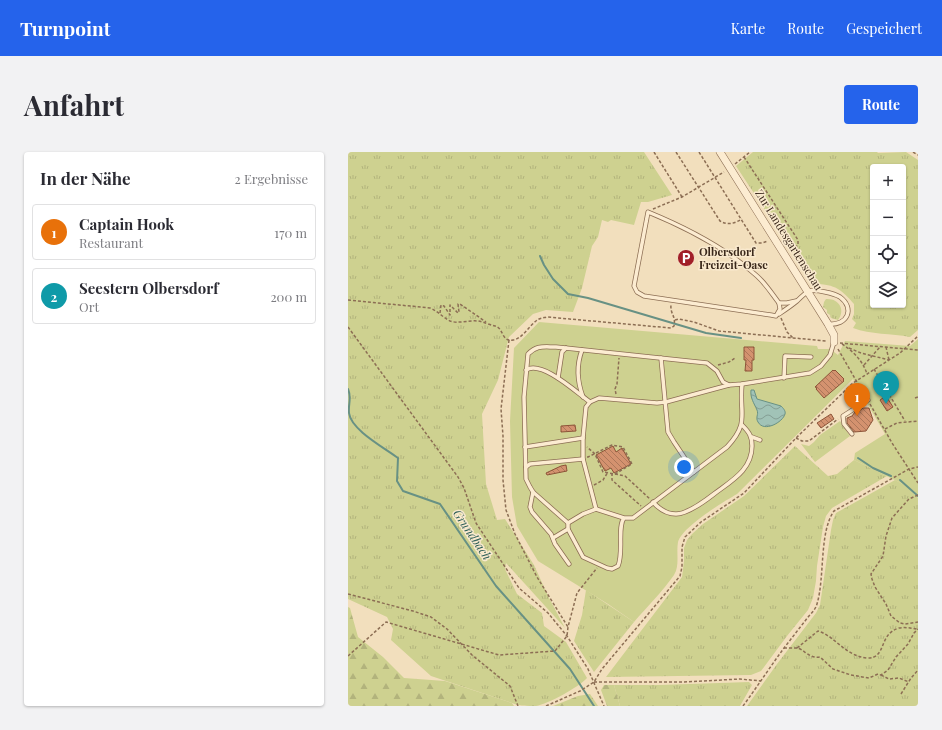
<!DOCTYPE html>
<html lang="de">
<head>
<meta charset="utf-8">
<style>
  body { margin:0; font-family:"Playfair Display",serif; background:#f2f2f3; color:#2b2b33 }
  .controls { position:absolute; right:12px; top:12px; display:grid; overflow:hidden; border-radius:4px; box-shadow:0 1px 3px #0004 }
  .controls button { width:36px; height:36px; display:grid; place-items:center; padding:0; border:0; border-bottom:1px solid #e1e1e2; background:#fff; color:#2b2b33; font:20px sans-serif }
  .you { position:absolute; left:336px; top:315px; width:14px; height:14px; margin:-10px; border:3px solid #fff; border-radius:50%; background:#1a73e8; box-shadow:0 0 0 6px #1a73e833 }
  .badge { display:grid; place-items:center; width:26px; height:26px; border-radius:50%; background:#2563eb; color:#fff; font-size:13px; font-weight:700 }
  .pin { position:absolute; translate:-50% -33px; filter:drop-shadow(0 1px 2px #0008) }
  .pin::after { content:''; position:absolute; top:21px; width:14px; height:12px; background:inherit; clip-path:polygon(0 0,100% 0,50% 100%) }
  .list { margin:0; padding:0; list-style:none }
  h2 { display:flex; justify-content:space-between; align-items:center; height:52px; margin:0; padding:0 16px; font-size:17px }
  h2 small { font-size:13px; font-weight:400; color:#7c7c81 }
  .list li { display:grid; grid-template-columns:26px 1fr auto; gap:12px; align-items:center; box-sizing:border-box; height:56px; margin:0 8px 8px; padding:0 8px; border:1px solid #e1e1e2; border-radius:4px }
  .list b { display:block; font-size:15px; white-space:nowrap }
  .list p { margin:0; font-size:13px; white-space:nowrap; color:#7c7c81 }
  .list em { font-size:13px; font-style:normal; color:#7c7c81 }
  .icon { flex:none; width:22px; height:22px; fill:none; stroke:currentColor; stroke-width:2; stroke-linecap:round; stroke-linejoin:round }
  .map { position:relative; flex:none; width:570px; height:554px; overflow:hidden; border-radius:4px }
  header { display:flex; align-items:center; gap:24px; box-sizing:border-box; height:56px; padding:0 20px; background:#2563eb; color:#fff }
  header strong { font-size:19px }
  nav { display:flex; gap:22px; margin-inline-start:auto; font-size:14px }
  .intro { display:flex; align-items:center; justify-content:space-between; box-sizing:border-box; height:96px; padding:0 24px }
  h1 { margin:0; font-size:28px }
  .button { padding:10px 18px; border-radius:4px; background:#2563eb; color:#fff; font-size:14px; font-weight:700 }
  main { display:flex; gap:24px; padding:0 24px }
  aside { flex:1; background:#fff; border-radius:4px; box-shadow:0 1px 3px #0004 }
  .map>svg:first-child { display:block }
  .grass { fill:url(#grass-tufts); fill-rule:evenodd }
  .forest { fill:url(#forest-firs) }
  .park { fill:#ced190 }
  .water { fill:url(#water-waves); stroke:#689184 }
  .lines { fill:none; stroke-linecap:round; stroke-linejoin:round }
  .stream { stroke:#689184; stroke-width:2 }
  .building { fill:url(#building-back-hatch); stroke:#8d5438 }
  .lane-casing { stroke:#8c6e54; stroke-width:5 }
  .street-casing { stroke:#8c6e54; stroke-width:8 }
  .path { stroke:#8c6e54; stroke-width:1.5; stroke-dasharray:3 2; stroke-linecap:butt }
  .lane { stroke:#fcecd1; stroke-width:3.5 }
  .street { stroke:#fcecd1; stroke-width:7 }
  .labels { text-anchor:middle; stroke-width:3; stroke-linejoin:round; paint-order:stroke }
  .street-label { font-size:11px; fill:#3a281b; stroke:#f9e9ce }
  .poi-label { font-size:11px; font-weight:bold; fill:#3a281b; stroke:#f9e9ce; text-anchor:start }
  .water-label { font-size:12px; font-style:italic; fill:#285b54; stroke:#f9e9ce }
</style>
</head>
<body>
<header>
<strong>Turnpoint</strong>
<nav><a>Karte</a><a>Route</a><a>Gespeichert</a></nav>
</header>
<div class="intro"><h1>Anfahrt</h1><a class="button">Route</a></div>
<main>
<aside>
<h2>In der Nähe<small>2 Ergebnisse</small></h2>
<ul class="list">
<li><span class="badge" style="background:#e8710a">1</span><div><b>Captain Hook</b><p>Restaurant</p></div><em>170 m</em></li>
<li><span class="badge" style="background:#0f9aa8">2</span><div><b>Seestern Olbersdorf</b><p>Ort</p></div><em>200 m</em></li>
</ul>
</aside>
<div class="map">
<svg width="570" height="554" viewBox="0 0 570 554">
  <defs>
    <pattern id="grass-tufts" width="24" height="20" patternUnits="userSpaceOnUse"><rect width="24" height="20" fill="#ced190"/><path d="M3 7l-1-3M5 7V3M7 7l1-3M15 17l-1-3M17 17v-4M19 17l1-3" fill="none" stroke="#b2b37c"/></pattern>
    <pattern id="forest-firs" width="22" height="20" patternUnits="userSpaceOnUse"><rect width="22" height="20" fill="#ced190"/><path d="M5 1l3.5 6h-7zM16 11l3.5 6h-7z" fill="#b2b37c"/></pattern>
    <pattern id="water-waves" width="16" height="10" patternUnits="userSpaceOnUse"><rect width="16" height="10" fill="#a1c3b7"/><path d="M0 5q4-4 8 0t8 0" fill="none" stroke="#849e94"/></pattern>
    <pattern id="building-back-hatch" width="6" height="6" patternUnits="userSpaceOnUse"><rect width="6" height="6" fill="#d4926f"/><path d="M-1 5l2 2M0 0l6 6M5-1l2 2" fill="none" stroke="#ad775a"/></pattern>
  </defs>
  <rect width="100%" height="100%" fill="#f2dfbd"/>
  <!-- grass -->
  <g class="grass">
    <path d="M0,0H296L324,43L300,50H293L286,73L263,68L260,70L254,68L250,85L244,94L234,136L225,160L198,158L185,162L161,185L150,228L134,262L138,332L149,368L157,367L186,413L201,446L217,476L158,411L157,417L169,442L194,461L196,474L218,490L239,526C231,535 200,552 188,554C179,554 171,554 164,551L83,524L43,488L45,477L39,465L0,447Z"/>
    <path d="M405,0H529L530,1L558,0L570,8V178L562,185C543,181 523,183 505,176L508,171L504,167L506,162V152C494,138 487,132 467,132L459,125L449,110L452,103L446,106L440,93L388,14ZM525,15H555V153H525Z"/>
    <path d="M478,147C491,146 498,158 490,168L483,166L482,163L479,161V158L475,155L476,150Z"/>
    <path d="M492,269L502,284L467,310L453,292L461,294L466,290L472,283Z"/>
    <path d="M447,294L480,324L489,322L506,308L539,324L484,356L478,364L475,375L469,414L468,429L465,446L460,458L439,484L413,519L403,523L258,525L334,425L336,409V396L339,388L344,382L355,372L396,344Z"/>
    <path d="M547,328L557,333L570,346V554H399L429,512L468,461L472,453L483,378L485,368L488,361Z"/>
    <path d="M238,438L286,470L246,520L226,489L234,463Z"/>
    <path d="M401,530L404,533L392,554H272L266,533H312Z"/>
  </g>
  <!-- forest -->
  <g class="forest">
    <path d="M0,455L2,456L10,485L35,505L56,526L97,529L164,551L166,554H0Z"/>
    <path d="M256,533H266L272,554H259L253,538Z"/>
    <path d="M242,542L250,554H205L230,544Z"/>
  </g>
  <!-- park -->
  <path class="park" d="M191,170L469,194L470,197H482L490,203L497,189L562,194L570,187V346L557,333L506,308L507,301L537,282L505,227L389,342C375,350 334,375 330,390C328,401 332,413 326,423C314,440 299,455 286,470L260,452L190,409L169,374L164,345L162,269L166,196Z"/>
  <!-- water -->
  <path class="water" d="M403,238H406L409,247L433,254C435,256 438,259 437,262C435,270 416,281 410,270C407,265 411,263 409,258C406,251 402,246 403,238Z"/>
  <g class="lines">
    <!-- stream -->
    <g class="stream">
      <path d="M192,104L196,113L205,127L220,142L240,146L358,181L393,186"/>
      <path d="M0,237C4,246 0,252 1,261C3,278 37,296 50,306L49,329L55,339L92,352L148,434L222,517L246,554"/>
      <path d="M510,306L525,316L543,324"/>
      <path d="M552,328L570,344"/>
    </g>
  </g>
  <!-- building -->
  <g class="building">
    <path d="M396,195H406V208H404V219H397L398,208H396Z"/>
    <path d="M485,218L486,219L487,218L496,227L495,228L496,229L476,246L468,237L469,236L467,235Z"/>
    <path d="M538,244L545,255L539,259L532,248Z"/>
    <path d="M515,256H521L525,268L518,279L506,280L499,271V266L504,264L507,260H510Z"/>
    <path d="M483,262L486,267L473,276L469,271Z"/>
    <path d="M227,273L228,279L213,280V274Z"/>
    <path d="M265,294L268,300L274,296L283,312L266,321L263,316L257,319L248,303Z"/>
    <path d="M218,313L219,319L199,323L198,321L213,314Z"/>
  </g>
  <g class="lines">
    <!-- lane casing -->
    <g class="lane-casing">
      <g id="lane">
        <path d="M300,60C339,76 378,96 409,124C418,132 424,142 431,151L432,157L428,164L423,163L296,144L289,140L286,134Z"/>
        <path d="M431,151H439L448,149"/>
        <path d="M431,162C437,158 443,154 449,149C452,146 457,141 461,139C466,138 472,139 477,140C482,141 487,142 492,145C507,156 500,174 480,172"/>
        <path d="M234,198C228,214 229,229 235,245"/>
        <path d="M313,206L320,280L326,290L346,320"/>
        <path d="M178,218C194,208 228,240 242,250"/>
        <path d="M210,226L214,200L218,196"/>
        <path d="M436,226L437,204L463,205"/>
        <path d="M504,282L496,272L495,264L520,248"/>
        <path d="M404,285L412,288"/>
        <path d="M177,295L235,286"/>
        <path d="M178,315L182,312L235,307"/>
        <path d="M185,340L182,355L184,360L203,382L207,392L221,412"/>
        <path d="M305,350C311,357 318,362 328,362C340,362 357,349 366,342C383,329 404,318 404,294C404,284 401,280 394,273"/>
        <path d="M248,357L235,307V286L238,255L242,250L251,246L309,251L318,250L381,233L394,232L462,221L473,214L482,203L486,190"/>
        <path d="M276,366C269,375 276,400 270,414L264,417L259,416L235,405L220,377V371L235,362L248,357L276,366H285L379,295C402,270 391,263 394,232"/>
        <path d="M220,371L185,340L182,335L178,327L176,245L180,202C189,193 195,195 208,195L359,211L369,219L375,230L381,233"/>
        <path d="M205,386L220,377"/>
      </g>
    </g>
    <!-- street casing -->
    <g class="street-casing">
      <path id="street" d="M372,0L480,172L486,183V190"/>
    </g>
    <!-- path -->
    <g class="path">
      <path d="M306,0L334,45"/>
      <path d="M328,0L372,69C380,74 387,71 394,67"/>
      <path d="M351,0L408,91H414L420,89"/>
      <path d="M565,0L570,3"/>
      <path d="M396,5L450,88V92L443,101"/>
      <path d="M387,12L402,0"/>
      <path d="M305,57L334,45L376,20"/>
      <path d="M0,148L82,156C90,159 94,165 102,169C110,172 121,168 130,169C136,170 142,173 147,174C156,176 153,190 165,188C174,187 181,174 188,169C191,166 195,166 199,165L323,176L326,174C328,163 322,163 323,152"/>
      <path d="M92,161L93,153L96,154L102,163V153L110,161L111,160L110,152H112L138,170"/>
      <path d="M433,166L439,180L445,186"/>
      <path d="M327,168L331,167L346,170L371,179L478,189"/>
      <path d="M0,175L110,325L116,336L128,371L171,436L200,461L219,484L240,517L256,554"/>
      <path d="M161,188L153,257L155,284V328L158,358L167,382L189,425L220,475"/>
      <path d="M492,191L570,198"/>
      <path d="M494,192C505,199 515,209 519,222"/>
      <path d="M538,195L541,208"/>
      <path d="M501,196L513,201L541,208"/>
      <path d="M490,197L517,244"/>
      <path d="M370,213L381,210L387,206"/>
      <path d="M516,213L532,195"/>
      <path d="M526,217L557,269"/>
      <path d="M268,242L267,237L269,232L271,206"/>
      <path d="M567,246L570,245"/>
      <path d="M522,252L544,291L570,331"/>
      <path d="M537,277L549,271L570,269"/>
      <path d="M448,286L454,289H461L490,267"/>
      <path d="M239,305H240L264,293L275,295L284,312L267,322L255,320L247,302L239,295"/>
      <path d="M264,321V328L293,354"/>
      <path d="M267,322L277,324L302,347"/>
      <path d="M246,333L255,328L260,320"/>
      <path d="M570,343L561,347L544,366L538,384L535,404L523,422L524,427L527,435L538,452L543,464L552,471L557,472L570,470"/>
      <path d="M0,442L65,459L83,465L99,477L124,503L162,534L170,554"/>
      <path d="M436,496C439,496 445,496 449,496C456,497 461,507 472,505L485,517L503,523L521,526L530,522L533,523L540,518L548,505L560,492L566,481L570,477"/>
      <path d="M449,496L470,479C487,484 497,504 519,506C539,507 530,482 551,476C557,475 563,476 569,477"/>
      <path d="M0,504L38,470L151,503L207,499L219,484L220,475L229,441L249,416"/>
      <path d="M533,523L541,527L551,526L561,530"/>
      <path d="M246,530H336L392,527L413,529"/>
      <path d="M553,542L563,526L570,518"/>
      <path d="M198,554L232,539L246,530L254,517L332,424L334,415V395L337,385L353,370L396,341L448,286L505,231L552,201L570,184"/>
      <path d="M395,554C409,535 422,515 436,496C443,487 450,478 457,469C461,463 467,459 469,452C477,425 471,380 486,359L561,317L570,315"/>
    </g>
    <!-- lane -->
    <use href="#lane" class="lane"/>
    <!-- street -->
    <use href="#street" class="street"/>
  </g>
  <!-- icons -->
  <defs>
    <g id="parking-disc" transform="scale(0.9)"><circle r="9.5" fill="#a11f28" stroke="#f9e9ce"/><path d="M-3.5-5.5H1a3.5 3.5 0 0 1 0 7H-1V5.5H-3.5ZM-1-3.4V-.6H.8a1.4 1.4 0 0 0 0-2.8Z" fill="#fff"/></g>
  </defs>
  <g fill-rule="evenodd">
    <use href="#parking-disc" x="338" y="106"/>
  </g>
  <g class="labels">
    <!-- street labels -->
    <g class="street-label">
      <text transform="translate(441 88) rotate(58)" y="4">Zur Landesgartenschau</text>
    </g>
    <!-- poi labels -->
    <g class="poi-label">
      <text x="351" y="104">Olbersdorf<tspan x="351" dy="13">Freizeit-Oase</tspan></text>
    </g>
    <!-- water labels -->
    <g class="water-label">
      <text transform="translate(124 383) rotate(56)" y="4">Grundbach</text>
    </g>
  </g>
</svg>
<div class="controls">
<button>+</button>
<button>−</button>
<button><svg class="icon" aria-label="locate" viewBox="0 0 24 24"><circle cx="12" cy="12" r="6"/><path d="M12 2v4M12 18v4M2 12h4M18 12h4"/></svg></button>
<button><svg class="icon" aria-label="layers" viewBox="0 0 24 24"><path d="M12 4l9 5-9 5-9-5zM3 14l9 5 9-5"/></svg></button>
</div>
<div class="you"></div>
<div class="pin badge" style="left:509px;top:264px;background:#e8710a">1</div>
<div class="pin badge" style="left:538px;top:252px;background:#0f9aa8">2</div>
</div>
</main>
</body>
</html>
